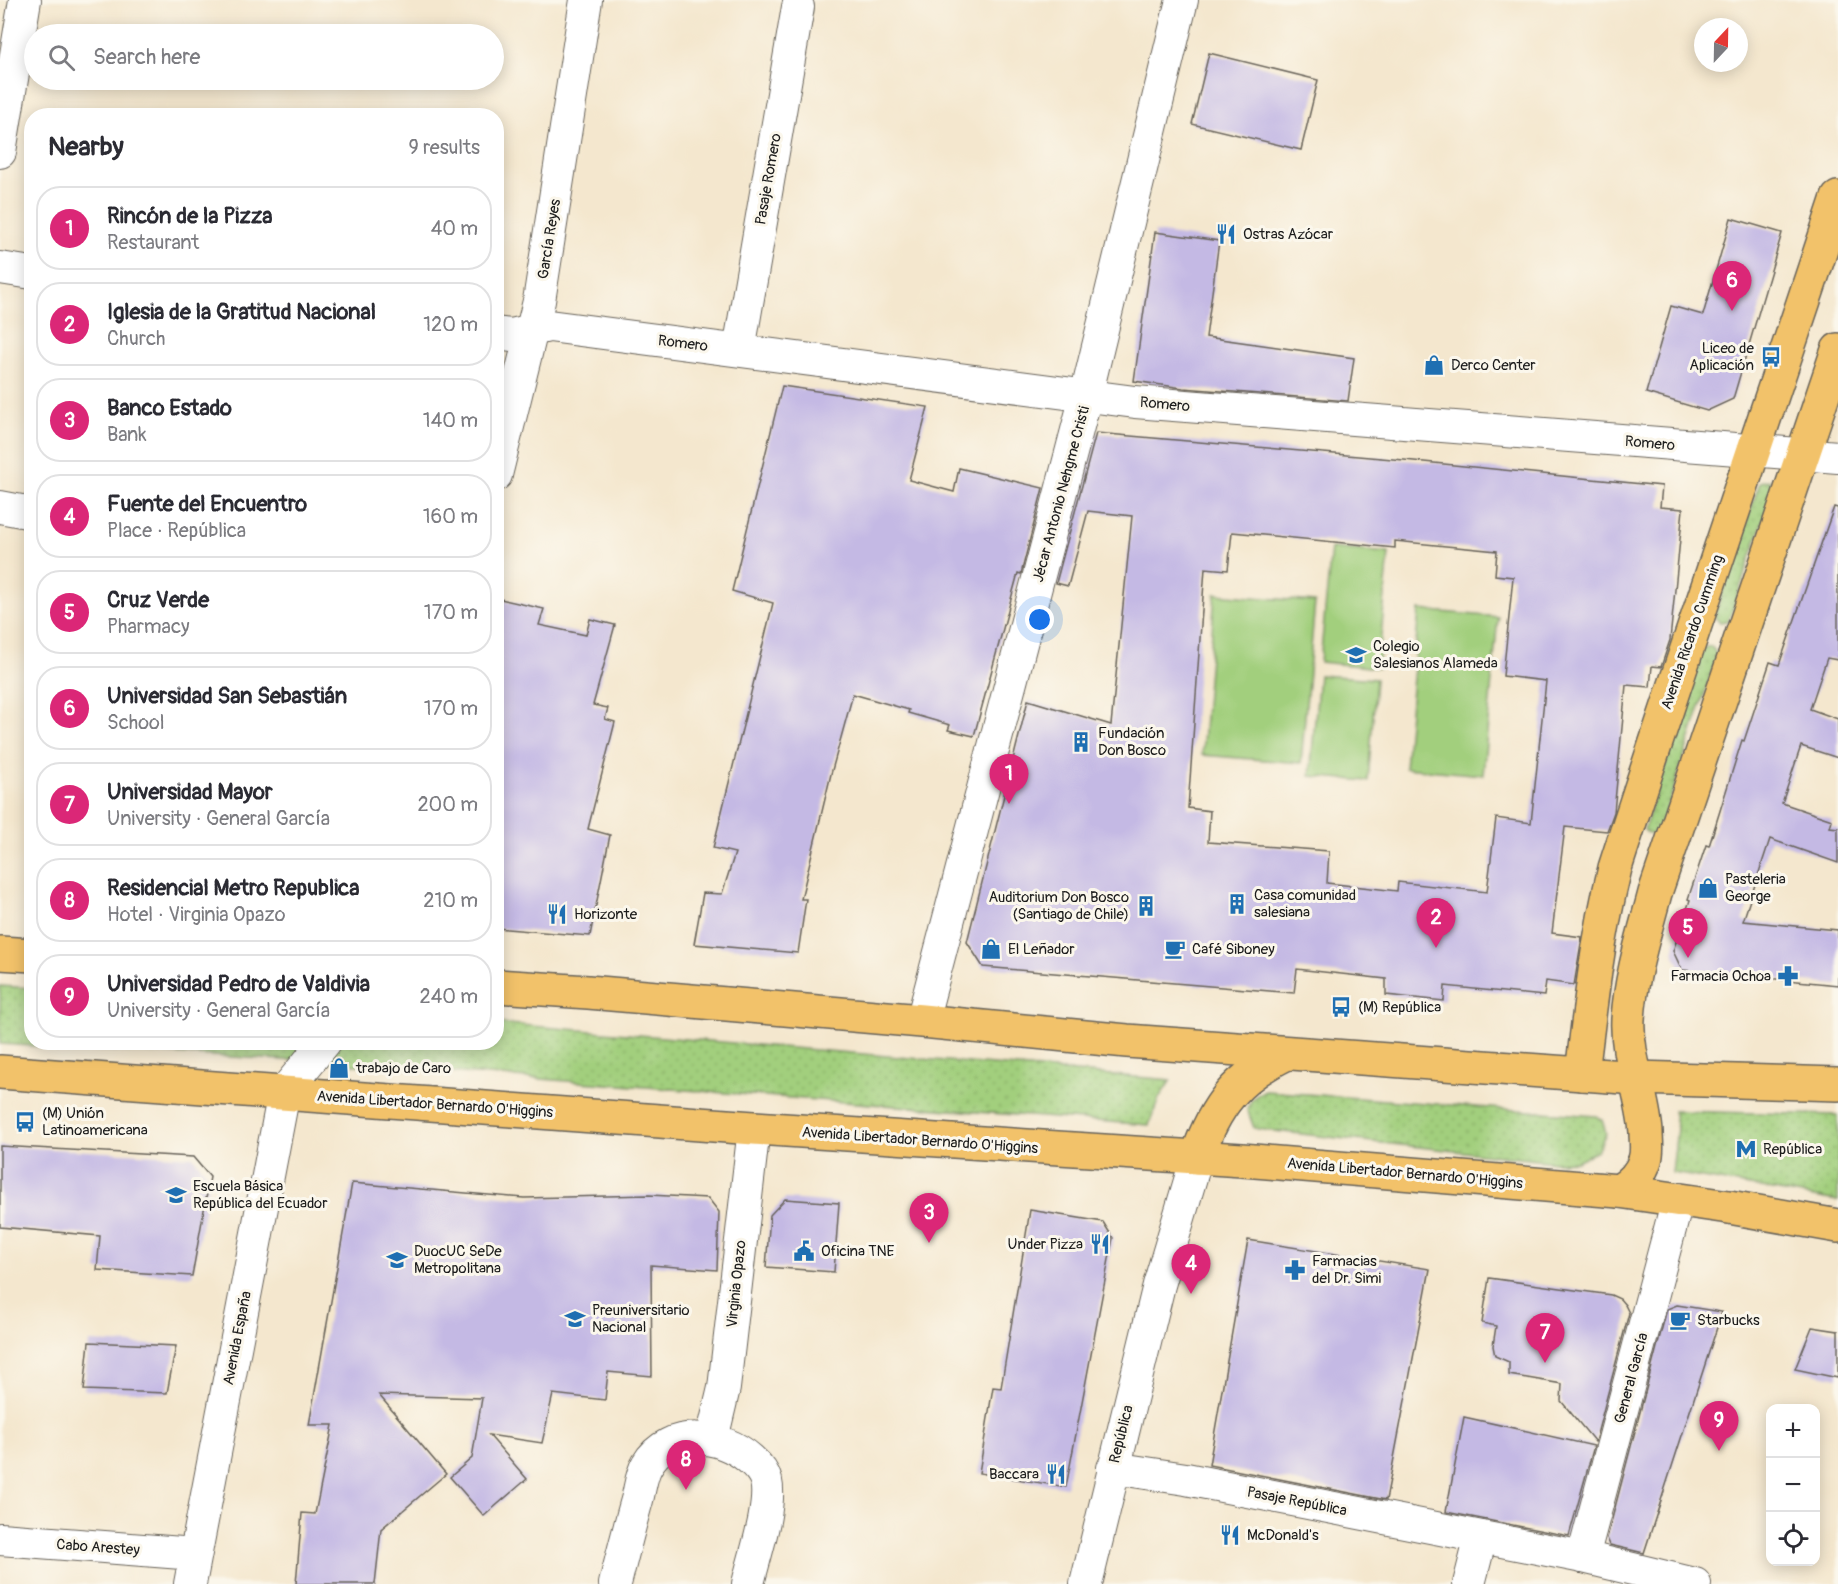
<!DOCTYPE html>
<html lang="en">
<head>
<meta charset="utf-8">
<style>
  body { margin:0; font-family:Pangolin,sans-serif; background:#f2f2f3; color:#2b2b33 }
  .controls { position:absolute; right:18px; bottom:18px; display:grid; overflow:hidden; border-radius:12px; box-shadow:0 3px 15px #0003 }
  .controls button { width:54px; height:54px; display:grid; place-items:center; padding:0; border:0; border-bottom:2px solid #e1e1e2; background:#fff; color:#2b2b33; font:30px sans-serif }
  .compass { position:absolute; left:1694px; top:18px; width:54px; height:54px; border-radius:50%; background:#fff; box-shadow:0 3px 15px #0003; rotate:22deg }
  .you { position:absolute; left:1040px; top:620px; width:21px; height:21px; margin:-15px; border:4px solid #fff; border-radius:50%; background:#1a73e8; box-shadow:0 0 0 9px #1a73e833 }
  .badge { display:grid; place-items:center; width:39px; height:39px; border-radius:50%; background:#db2777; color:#fff; font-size:20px; font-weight:700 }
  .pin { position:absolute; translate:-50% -50px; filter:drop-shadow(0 2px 3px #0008) }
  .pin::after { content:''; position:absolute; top:32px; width:21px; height:18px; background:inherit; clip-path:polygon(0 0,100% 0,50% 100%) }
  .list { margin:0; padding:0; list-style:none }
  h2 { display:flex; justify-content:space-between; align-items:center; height:78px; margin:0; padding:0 24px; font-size:26px }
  h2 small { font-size:20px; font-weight:400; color:#7c7c81 }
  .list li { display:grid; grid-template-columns:39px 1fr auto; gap:18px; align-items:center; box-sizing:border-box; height:84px; margin:0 12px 12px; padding:0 12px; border:2px solid #e1e1e2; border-radius:24px }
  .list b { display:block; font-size:22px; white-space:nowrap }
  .list p { margin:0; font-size:20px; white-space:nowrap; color:#7c7c81 }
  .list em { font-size:20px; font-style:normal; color:#7c7c81 }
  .icon { flex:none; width:33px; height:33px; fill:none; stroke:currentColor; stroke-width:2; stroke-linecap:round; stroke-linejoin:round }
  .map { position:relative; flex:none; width:1838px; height:1584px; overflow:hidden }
  .search { position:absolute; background:#fff; box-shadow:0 3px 15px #0003; left:24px; top:24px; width:480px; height:66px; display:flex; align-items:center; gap:15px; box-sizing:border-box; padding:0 21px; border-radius:33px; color:#7c7c81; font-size:22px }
  .panel { position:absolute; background:#fff; box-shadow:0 3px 15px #0003; left:24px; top:108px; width:480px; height:942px; border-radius:24px }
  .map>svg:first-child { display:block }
  .grass { fill:url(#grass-dots); stroke:#5f764c; stroke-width:1.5 }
  .garden { fill:#a2cf7d; stroke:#5f764c; stroke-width:1.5 }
  .building { fill:#c4b9e4; fill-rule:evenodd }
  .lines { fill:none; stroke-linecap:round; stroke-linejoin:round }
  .minor-casing { stroke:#68635a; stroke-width:34 }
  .major-casing { stroke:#68635a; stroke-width:36 }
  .minor { stroke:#fff; stroke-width:32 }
  .major { stroke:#f2c26a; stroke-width:33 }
  .labels { text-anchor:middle; stroke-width:6; stroke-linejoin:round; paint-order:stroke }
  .street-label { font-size:15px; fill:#1c1c1c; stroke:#fbf7ec }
  .poi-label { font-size:15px; fill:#1c1c1c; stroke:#fbf7ec; text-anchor:start }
</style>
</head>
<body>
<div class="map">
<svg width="1838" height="1584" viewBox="0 0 1838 1584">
  <defs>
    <pattern id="grass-dots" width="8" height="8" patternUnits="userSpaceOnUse" patternTransform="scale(1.5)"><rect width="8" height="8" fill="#a2cf7d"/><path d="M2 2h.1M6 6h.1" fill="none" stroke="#8bb16b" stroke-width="1.8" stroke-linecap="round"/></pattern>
  </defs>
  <rect width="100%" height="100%" fill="#fbf7ec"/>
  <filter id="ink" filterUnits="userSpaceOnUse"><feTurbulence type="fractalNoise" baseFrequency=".0167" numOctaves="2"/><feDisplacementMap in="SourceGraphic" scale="12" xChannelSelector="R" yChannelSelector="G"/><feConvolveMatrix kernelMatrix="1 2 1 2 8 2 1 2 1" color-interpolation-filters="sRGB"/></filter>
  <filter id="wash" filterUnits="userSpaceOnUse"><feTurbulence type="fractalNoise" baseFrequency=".008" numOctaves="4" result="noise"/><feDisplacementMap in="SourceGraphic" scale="24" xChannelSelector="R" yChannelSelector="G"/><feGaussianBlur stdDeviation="1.35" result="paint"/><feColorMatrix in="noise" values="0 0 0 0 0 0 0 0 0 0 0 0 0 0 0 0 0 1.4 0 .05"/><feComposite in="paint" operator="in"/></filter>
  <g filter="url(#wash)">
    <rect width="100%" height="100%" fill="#f4e7ce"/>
    <!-- grass -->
    <g class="grass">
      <path d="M1769,480L1773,487L1772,495L1731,614L1727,621L1720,622L1714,617L1760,482Z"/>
      <path d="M1711,646L1716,653L1715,661L1661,827L1654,834H1649L1644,830L1703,648Z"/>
      <path d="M0,986L31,988L32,1042H496L497,1023L1171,1080L1159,1098L1149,1125L303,1061L0,1044Z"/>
      <path d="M1266,1091L1596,1116L1602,1120L1606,1133L1597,1151L1577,1161L1555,1162L1265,1130L1254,1128L1247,1109C1251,1099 1255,1095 1266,1091Z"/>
      <path d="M1673,1111L1838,1115V1201L1672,1173L1677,1128Z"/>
    </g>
    <!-- garden -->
    <g class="garden">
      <path d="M1331,548L1389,553L1378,668L1320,662Z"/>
      <path d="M1215,594L1315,602L1301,763L1202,755Z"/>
      <path d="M1419,610L1498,617L1483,775L1405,768Z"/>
      <path d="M1319,675L1376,679L1368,781L1310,776Z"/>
    </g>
    <g id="blocks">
      <!-- building -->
      <g class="building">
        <path d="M1209,53L1318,80L1301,150L1192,124Z"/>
        <path d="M1731,218L1782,233L1733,399L1707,411L1646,393L1671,306L1703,315Z"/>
        <path d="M1155,232L1219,241L1206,337L1354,358L1348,401L1183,388L1134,381Z"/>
        <path d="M782,386L928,407L909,480L954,492L959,468L1043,488L1021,574L1018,573L974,736L948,730L950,725L908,713L909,710L853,694L831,774L801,899H806L798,953L694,944L703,893L722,894L735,853L713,848L773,603L732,591Z"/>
        <path d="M1096,433L1404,460L1662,486L1660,507L1683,509L1670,640L1661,667L1652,666L1650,687L1626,685L1614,812L1607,831L1565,827L1552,933L1582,937L1574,985L1546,981L1544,996L1445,986L1444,1001L1386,995V979L1297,969L1294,993L983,967L967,942L1028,700L1111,725L1132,516L1088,511L1068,586L1056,583ZM1232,532L1395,548V541L1497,551L1495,575L1513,577L1503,676L1546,681L1531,823L1496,818L1487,892L1398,882L1397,891L1327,883L1329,851L1208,842L1210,811L1188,808L1205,568L1228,570Z"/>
        <path d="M1834,507L1838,508V660L1827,658L1810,709L1838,719V758L1801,746L1782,803L1832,820L1830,827L1838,828V863L1770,839L1743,921L1838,930V985L1682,970L1673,951L1690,900L1688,899L1706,845L1709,846L1742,740L1744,741L1770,662L1779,665Z"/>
        <path d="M496,598L544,609L539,625L586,635L590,619L615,625L593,705L608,708L605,719L615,722L588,829L610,835L590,936L496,928Z"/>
        <path d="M0,1146L193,1157L210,1177L192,1276L97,1270L100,1236L0,1227Z"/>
        <path d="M352,1183L524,1198L649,1195L708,1198L719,1212L717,1270L651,1265L652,1376L608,1372L605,1400L553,1394L542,1443L489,1435L527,1479L484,1516L450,1477L472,1458L482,1398L379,1395L446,1474L381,1529L375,1584H296L302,1513L315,1514L333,1425H309Z"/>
        <path d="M785,1199L839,1203L834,1272L766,1267L770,1215Z"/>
        <path d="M1030,1210L1103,1222L1113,1238L1066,1487L979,1473L993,1387L1001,1388Z"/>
        <path d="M1248,1240L1430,1269L1386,1500L1209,1465Z"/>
        <path d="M1489,1278L1611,1295L1620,1299L1625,1305L1629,1313L1595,1442L1561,1401L1562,1384L1509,1375V1362L1495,1356L1493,1346L1496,1326L1482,1323Z"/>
        <path d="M1677,1305L1722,1312L1644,1553L1610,1545L1607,1538L1667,1309Z"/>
        <path d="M1812,1327L1838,1331V1378L1795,1369Z"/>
        <path d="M89,1342L176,1346L167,1393L84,1390Z"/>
        <path d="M1464,1417L1594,1446L1569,1536L1446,1512Z"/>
      </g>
    </g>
  </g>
  <g filter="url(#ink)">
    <use href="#blocks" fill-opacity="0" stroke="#68635a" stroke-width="1.5"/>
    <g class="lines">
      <!-- minor casing -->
      <g class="minor-casing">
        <g id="minor">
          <path d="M0,152L25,0"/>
          <path d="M0,268L32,273"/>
          <path d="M496,333L511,335L549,326L1135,402L1838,457"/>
          <path d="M739,350L798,7"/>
          <path d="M496,475L539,301L586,0"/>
          <path d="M0,507L32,513"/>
          <path d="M922,1021L1086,396L1182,0"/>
          <path d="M712,1439L724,1388L754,1128"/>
          <path d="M1113,1468L1186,1479L1583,1557L1695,1584"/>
          <path d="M0,1539L195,1554"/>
          <path d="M1583,1557L1678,1199"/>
          <path d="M190,1584L284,1092L325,1042"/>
          <path d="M615,1584C622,1556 629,1528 637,1500C640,1489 641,1475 647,1465C669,1427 722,1434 750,1459C757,1465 764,1473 766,1481C772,1507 754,1557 748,1584"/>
          <path d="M1086,1584L1159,1285L1197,1157"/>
          <path d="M1469,1584L1481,1537"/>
        </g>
      </g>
      <!-- major casing -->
      <g class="major-casing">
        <g id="major">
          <path d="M0,953L32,955"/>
          <path d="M496,986L588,992L922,1021L1127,1041L1637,1078L1838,1084"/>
          <path d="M0,1072L754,1128L1242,1160L1619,1191L1729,1207L1838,1226"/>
          <path d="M1582,1074C1590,1005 1598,936 1615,868C1687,644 1764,422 1838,198"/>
          <path d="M1197,1157C1215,1105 1237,1077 1287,1053"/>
          <path d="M1619,1191C1632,1183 1641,1174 1645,1160C1648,1151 1646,1142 1646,1132C1643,1094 1626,1057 1628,1019C1631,975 1644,935 1655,893L1838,350"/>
        </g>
      </g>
      <!-- minor -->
      <use href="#minor" class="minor"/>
      <!-- major -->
      <use href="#major" class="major"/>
    </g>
  </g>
  <!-- icons -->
  <defs>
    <g id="restaurant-bare" transform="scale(1.62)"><path d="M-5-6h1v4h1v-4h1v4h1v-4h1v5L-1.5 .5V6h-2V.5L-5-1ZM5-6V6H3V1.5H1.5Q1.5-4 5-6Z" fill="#1f6fb2" stroke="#fbf7ec" stroke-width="2.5" paint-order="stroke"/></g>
    <g id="bus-bare" transform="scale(1.62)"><path d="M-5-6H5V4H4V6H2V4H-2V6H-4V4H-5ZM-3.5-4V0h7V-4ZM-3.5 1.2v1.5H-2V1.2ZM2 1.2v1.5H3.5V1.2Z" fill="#1f6fb2" stroke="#fbf7ec" stroke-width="2.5" paint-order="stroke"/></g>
    <g id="shop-bare" transform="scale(1.62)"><path d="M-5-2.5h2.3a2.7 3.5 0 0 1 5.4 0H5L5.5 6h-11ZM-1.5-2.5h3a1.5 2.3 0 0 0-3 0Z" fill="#1f6fb2" stroke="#fbf7ec" stroke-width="2.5" paint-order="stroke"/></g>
    <g id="school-bare" transform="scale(1.62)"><path d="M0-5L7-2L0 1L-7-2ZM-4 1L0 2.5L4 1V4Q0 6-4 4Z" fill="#1f6fb2" stroke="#fbf7ec" stroke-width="2.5" paint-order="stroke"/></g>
    <g id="building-bare" transform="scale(1.62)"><path d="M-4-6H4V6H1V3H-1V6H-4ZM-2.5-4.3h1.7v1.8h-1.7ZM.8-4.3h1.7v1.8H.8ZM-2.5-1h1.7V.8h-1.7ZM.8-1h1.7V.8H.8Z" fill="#1f6fb2" stroke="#fbf7ec" stroke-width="2.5" paint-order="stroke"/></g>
    <g id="cafe-bare" transform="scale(1.62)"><path d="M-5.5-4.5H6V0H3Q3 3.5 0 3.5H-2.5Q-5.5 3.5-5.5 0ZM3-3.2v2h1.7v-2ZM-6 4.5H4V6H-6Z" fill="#1f6fb2" stroke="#fbf7ec" stroke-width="2.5" paint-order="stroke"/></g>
    <g id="pharmacy-bare" transform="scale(1.62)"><path d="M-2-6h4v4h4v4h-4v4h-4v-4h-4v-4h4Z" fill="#1f6fb2" stroke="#fbf7ec" stroke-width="2.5" paint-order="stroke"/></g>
    <g id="metro-bare" transform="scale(1.62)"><path d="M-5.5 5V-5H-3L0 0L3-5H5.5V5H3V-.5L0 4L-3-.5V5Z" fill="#1f6fb2" stroke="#fbf7ec" stroke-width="2.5" paint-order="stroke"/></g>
    <g id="civic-bare" transform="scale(1.62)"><path d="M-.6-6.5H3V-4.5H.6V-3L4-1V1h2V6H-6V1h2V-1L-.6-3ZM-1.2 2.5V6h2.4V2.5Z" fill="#1f6fb2" stroke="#fbf7ec" stroke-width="2.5" paint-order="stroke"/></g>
    <g id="university-bare" transform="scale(1.62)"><path d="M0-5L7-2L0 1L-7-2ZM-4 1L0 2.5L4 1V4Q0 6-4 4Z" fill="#1f6fb2" stroke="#fbf7ec" stroke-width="2.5" paint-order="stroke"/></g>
  </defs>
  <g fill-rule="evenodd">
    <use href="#restaurant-bare" x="1226" y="234"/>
    <use href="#bus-bare" x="1771" y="357"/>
    <use href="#shop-bare" x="1434" y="365"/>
    <use href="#school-bare" x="1356" y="655"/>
    <use href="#building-bare" x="1081" y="742"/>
    <use href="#shop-bare" x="1708" y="888"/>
    <use href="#building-bare" x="1237" y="904"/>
    <use href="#building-bare" x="1146" y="906"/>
    <use href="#restaurant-bare" x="557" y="914"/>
    <use href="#shop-bare" x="991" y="949"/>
    <use href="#cafe-bare" x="1175" y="949"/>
    <use href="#pharmacy-bare" x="1788" y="976"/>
    <use href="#bus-bare" x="1341" y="1007"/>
    <use href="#shop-bare" x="339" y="1068"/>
    <use href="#bus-bare" x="25" y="1122"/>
    <use href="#metro-bare" x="1746" y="1149"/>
    <use href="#school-bare" x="176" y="1195"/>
    <use href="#restaurant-bare" x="1100" y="1244"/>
    <use href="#civic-bare" x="804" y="1251"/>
    <use href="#university-bare" x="397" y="1260"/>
    <use href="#pharmacy-bare" x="1295" y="1270"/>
    <use href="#university-bare" x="575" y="1319"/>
    <use href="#cafe-bare" x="1680" y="1320"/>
    <use href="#restaurant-bare" x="1056" y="1474"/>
    <use href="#restaurant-bare" x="1230" y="1535"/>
  </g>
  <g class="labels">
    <!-- street labels -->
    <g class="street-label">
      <text transform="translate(768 179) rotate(-80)" y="5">Pasaje Romero</text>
      <text transform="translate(549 239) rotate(-81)" y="5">García Reyes</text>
      <text transform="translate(683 343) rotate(7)" y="5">Romero</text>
      <text transform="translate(1165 404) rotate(5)" y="5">Romero</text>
      <text transform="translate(1650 443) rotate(5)" y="5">Romero</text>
      <text transform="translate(1061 494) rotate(-75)" y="5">Jécar Antonio Nehgme Cristi</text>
      <text transform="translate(1692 632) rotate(-71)" y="5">Avenida Ricardo Cumming</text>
      <text transform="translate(435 1104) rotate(4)" y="5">Avenida Libertador Bernardo O'Higgins</text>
      <text transform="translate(920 1140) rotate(4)" y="5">Avenida Libertador Bernardo O'Higgins</text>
      <text transform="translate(1405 1173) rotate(5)" y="5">Avenida Libertador Bernardo O'Higgins</text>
      <text transform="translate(736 1284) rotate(-84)" y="5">Virginia Opazo</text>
      <text transform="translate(237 1338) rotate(-79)" y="5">Avenida España</text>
      <text transform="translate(1631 1378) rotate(-75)" y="5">General García</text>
      <text transform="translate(1121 1434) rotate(-76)" y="5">República</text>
      <text transform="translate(1297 1501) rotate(11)" y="5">Pasaje República</text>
      <text transform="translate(98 1547) rotate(4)" y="5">Cabo Arestey</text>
    </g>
    <!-- poi labels -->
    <g class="poi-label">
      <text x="1243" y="239">Ostras Azócar</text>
      <text x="1754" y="353" text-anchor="end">Liceo de<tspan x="1754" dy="17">Aplicación</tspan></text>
      <text x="1451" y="370">Derco Center</text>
      <text x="1373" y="651">Colegio<tspan x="1373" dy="17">Salesianos Alameda</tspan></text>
      <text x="1098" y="738">Fundación<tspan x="1098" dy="17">Don Bosco</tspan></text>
      <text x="1725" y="884">Pasteleria<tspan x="1725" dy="17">George</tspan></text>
      <text x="1254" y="900">Casa comunidad<tspan x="1254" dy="17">salesiana</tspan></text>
      <text x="1129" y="902" text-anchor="end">Auditorium Don Bosco<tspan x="1129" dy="17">(Santiago de Chile)</tspan></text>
      <text x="574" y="919">Horizonte</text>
      <text x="1008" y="954">El Leñador</text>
      <text x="1192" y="954">Café Siboney</text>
      <text x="1771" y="981" text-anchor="end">Farmacia Ochoa</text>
      <text x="1358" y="1012">(M) República</text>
      <text x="356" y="1073">trabajo de Caro</text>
      <text x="42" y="1118">(M) Unión<tspan x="42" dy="17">Latinoamericana</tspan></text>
      <text x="1763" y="1154">República</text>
      <text x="193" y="1191">Escuela Básica<tspan x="193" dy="17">República del Ecuador</tspan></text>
      <text x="1083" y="1249" text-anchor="end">Under Pizza</text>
      <text x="414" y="1256">DuocUC SeDe<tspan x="414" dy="17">Metropolitana</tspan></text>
      <text x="821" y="1256">Oficina TNE</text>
      <text x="1312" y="1266">Farmacias<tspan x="1312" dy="17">del Dr. Simi</tspan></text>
      <text x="592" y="1315">Preuniversitario<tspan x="592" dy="17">Nacional</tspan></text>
      <text x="1697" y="1325">Starbucks</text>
      <text x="1039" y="1479" text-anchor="end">Baccara</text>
      <text x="1247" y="1540">McDonald's</text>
    </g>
  </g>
</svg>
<div class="controls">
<button>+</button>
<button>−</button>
<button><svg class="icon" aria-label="locate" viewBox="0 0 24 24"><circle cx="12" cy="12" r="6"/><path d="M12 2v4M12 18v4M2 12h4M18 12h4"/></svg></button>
</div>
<svg class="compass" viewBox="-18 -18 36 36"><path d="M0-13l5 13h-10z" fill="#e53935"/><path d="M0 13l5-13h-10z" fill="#7c7c81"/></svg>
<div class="you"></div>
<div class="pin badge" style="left:1009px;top:804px">1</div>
<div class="pin badge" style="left:1436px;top:948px">2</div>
<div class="pin badge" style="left:929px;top:1243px">3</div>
<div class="pin badge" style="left:1191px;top:1294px">4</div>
<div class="pin badge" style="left:1688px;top:958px">5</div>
<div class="pin badge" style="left:1732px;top:311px">6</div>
<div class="pin badge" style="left:1545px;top:1363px">7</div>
<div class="pin badge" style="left:686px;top:1490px">8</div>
<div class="pin badge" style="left:1719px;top:1451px">9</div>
<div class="search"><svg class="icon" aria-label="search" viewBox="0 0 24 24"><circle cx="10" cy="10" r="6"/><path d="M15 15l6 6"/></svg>Search here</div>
<section class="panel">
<h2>Nearby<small>9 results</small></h2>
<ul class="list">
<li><span class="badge">1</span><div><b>Rincón de la Pizza</b><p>Restaurant</p></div><em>40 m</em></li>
<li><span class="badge">2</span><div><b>Iglesia de la Gratitud Nacional</b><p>Church</p></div><em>120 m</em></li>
<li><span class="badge">3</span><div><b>Banco Estado</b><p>Bank</p></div><em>140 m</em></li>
<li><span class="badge">4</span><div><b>Fuente del Encuentro</b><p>Place · República</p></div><em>160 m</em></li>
<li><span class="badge">5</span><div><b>Cruz Verde</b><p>Pharmacy</p></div><em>170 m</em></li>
<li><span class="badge">6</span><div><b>Universidad San Sebastián</b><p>School</p></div><em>170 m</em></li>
<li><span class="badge">7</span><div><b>Universidad Mayor</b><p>University · General García</p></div><em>200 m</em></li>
<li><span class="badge">8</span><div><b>Residencial Metro Republica</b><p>Hotel · Virginia Opazo</p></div><em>210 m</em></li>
<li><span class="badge">9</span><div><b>Universidad Pedro de Valdivia</b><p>University · General García</p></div><em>240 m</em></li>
</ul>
</section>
</div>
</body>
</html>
